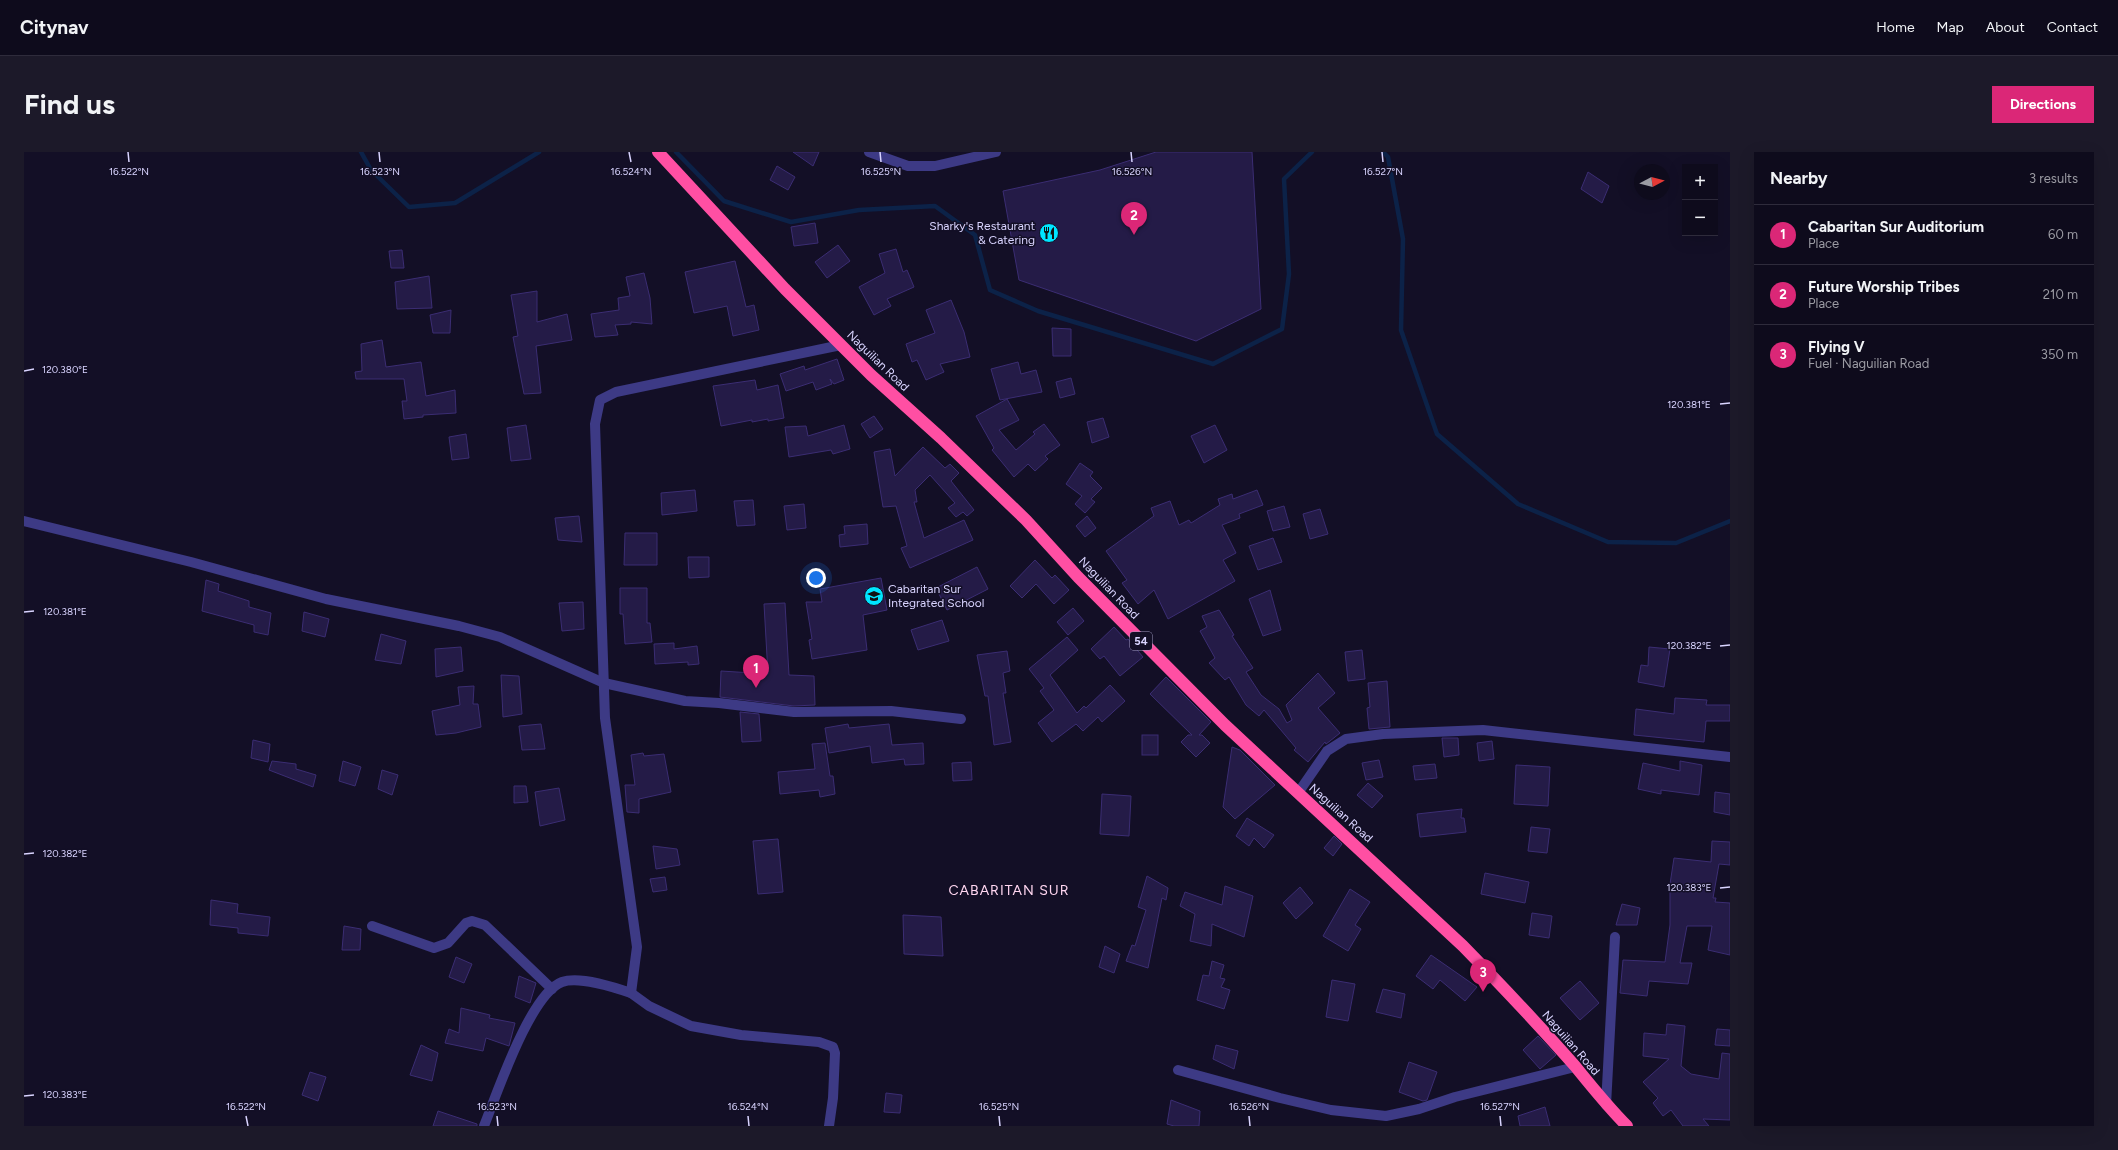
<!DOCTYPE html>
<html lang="en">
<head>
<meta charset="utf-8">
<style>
  body { margin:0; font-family:Figtree,sans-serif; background:#1c1929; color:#f1f3f6 }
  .controls { position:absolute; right:12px; top:12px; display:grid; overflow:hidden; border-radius:0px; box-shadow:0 4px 16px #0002 }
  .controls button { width:36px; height:36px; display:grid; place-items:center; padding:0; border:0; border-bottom:1px solid #2e2b3b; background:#0e0b1c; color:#f1f3f6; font:20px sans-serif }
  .compass { position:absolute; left:1610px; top:12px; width:36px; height:36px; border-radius:50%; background:#0e0b1c; box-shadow:0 4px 16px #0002; rotate:83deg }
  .you { position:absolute; left:792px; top:426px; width:14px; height:14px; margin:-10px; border:3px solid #fff; border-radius:50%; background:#1a73e8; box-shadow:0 0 0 6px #1a73e833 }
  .badge { display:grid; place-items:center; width:26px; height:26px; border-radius:50%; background:#db2777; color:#fff; font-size:13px; font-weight:700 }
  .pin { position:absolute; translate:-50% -33px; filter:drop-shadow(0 1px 2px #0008) }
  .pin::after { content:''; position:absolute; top:21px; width:14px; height:12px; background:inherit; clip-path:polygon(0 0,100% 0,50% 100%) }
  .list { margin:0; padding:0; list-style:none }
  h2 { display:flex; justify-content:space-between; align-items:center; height:52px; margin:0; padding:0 16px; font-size:17px }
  h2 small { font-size:13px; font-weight:400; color:#9b9ba3 }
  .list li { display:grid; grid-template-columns:26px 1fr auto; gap:12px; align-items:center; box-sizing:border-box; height:60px; padding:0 16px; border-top:1px solid #2e2b3b }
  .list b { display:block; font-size:15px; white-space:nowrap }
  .list p { margin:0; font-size:13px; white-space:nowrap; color:#9b9ba3 }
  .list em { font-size:13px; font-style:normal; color:#9b9ba3 }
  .map { position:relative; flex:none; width:1706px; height:974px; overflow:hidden; border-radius:0px }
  header { display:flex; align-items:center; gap:24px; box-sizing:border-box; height:56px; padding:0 20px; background:#0e0b1c; border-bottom:1px solid #2e2b3b }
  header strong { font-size:19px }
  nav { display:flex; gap:22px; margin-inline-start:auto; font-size:14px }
  .intro { display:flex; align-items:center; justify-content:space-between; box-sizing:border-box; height:96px; padding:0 24px }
  h1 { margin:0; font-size:28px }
  .button { padding:10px 18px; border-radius:0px; background:#db2777; color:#fff; font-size:14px; font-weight:700 }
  main { display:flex; gap:24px; padding:0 24px }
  aside { flex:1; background:#0e0b1c; border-radius:0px; box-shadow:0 4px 16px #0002 }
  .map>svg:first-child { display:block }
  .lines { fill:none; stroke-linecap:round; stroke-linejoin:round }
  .stream { stroke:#0c2248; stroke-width:4.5 }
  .building { fill:#241b47; stroke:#3b2d73 }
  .minor { stroke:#3d3a85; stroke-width:10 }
  .highway { stroke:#ff4fa3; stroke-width:12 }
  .ticks { fill:none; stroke:#d9d4ff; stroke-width:1.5 }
  .labels { text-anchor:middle; stroke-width:3; stroke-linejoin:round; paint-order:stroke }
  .shield { fill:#130f26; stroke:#9e99be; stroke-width:1 }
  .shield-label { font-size:11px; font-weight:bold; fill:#d9d4ff }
  .poi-label { font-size:12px; fill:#d9d4ff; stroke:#130f26; text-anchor:end }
  .street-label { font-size:12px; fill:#d9d4ff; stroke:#130f26 }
  .quarter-label { font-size:14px; letter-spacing:1px; fill:#ffd6f0; stroke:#130f26 }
  .ticks-label { font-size:10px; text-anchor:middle; fill:#d9d4ff; stroke:#130f26; stroke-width:3; stroke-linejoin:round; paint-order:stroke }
</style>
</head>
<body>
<header>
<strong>Citynav</strong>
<nav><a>Home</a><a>Map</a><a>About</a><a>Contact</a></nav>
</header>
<div class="intro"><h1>Find us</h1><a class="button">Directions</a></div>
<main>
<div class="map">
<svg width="1706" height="974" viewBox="0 0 1706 974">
  <rect width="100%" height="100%" fill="#130f26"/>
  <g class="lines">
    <!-- stream -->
    <g class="stream">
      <path d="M337,0L347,18L385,55L431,51L515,0"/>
      <path d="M652,0L700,49L767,70L835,58L911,54L951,83L966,138L1014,159L1189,212L1258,177L1265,122L1260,27L1288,0"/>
      <path d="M1359,0L1364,5L1379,87L1377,178L1413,282L1494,352L1584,390L1652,391L1706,369"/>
    </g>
  </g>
  <!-- building -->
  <g class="building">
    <path d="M769,0H795L789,14Z"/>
    <path d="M1132,0H1228L1237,157L1172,189L995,128L979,39L1076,18Z"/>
    <path d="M753,14L771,25L764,38L746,28Z"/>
    <path d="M1564,20L1585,34L1578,51L1557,37Z"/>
    <path d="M791,71L794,91L770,94L767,75Z"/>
    <path d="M814,93L826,109L803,126L791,110Z"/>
    <path d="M872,97L879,120L883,118L890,135L863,147L867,154L850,163L835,135L861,121L855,102Z"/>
    <path d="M378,98L380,116H367L365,99Z"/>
    <path d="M711,109L722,155L730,153L735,178L709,184L703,154L670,161L661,120Z"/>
    <path d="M620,121L626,146L628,172L607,170V172L591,173L594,183L571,185L567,162L595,158L594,146L606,144L602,125Z"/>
    <path d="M405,124L408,156L373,157L371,130Z"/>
    <path d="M513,139V170L543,162L548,188L512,194L517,241L500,242L489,185L494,184L487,143Z"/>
    <path d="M927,148L940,180L946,205L916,212L920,220L902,228L893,208L888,210L882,192L911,181L902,158Z"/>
    <path d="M427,158L426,181H409L406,163Z"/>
    <path d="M1028,176L1047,177V204H1029Z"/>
    <path d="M358,188L362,215L397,210L402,244L431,238L432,261L399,263V265L380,267L378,249H383L380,227H332L331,220L338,219L337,192Z"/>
    <path d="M813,207L820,228L810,232L806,227L808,232L792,238L789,230L762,239L756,222L780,214L781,218Z"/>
    <path d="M994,210L997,222L1012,218L1018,240L976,248L967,217Z"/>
    <path d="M1047,226L1051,242L1036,246L1032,230Z"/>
    <path d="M731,228L733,238L754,233L760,266L744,269V267L728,270V268L697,274L689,234Z"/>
    <path d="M983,247L995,268L975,278L992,298L1011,282L1009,280L1020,272L1036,293L1021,304L1024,307L1011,319L1004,312L990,325L968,298L970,296L952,264Z"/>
    <path d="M850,264L859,277L846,286L837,272Z"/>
    <path d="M1079,266L1085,285L1068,291L1063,270Z"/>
    <path d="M502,273L507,307L487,309L483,276Z"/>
    <path d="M820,273L826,297L809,302L807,298L765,305L761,275L782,274L784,284Z"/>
    <path d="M1191,273L1203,298L1180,311L1167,284Z"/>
    <path d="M442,282L445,306L428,308L425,285Z"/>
    <path d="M899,295L921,316L926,312L935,321L927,329L950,358L943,364L939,360L932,365L924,356L931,351L906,323L891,338L893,350H890L900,386L940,368L949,388L886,416L877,396L883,394L872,354L859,355L850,300L866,297L871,324Z"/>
    <path d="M1056,311L1069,320L1066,324L1078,336L1067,347L1071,350L1061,361L1051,352L1058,344L1042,332Z"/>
    <path d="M671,338L673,359L638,363L637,341Z"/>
    <path d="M1233,338L1239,353L1215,362L1216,366L1198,373L1212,401L1199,408L1211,429L1144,467L1130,438L1114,452L1098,431L1103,428L1082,399L1130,364L1127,356L1146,349L1155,373L1165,368L1167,371L1196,353L1194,347L1208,342L1209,347Z"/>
    <path d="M729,348L731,373L713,374L710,349Z"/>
    <path d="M780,352L782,376L763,378L760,354Z"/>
    <path d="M1260,354L1266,375L1249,379L1243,359Z"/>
    <path d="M1296,357L1304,382L1286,387L1279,362Z"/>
    <path d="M555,364L558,390L534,388L531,366Z"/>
    <path d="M1063,364L1072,376L1061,385L1052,374Z"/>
    <path d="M843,372L844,392L816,395L815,383L821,382L820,374Z"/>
    <path d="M601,381H633V413H600Z"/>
    <path d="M1249,386L1258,410L1234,418L1225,394Z"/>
    <path d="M664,405H685V425L665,426Z"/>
    <path d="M1011,408L1028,426L1031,423L1045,438L1030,452L1012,432L998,446L986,434Z"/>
    <path d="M953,415L964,437L923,458L912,436Z"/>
    <path d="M857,426L863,458L839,463L843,498L788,507L785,488L788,487L782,450H798L796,437Z"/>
    <path d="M182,428L195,432L194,439L225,449V455L247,461L244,483L230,480V473L178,459Z"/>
    <path d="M596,436H623V471H626L628,490L601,492L599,462H596Z"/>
    <path d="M1246,438L1257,478L1239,484L1225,447Z"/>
    <path d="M559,450L560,477L538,479L535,451Z"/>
    <path d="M761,451L765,523L790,524L791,553L770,554L696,545L697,519L744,522L740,452Z"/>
    <path d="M1049,456L1060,469L1044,483L1033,470Z"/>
    <path d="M1195,458L1210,483L1208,484L1229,516L1222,520L1237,543L1255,557L1263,571L1268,568L1262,553L1294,521L1311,541L1294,556L1316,581L1306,589L1302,592L1301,590L1284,610L1270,598L1272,596L1240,558L1235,564L1222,553L1205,525L1201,528L1185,511L1191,506L1176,479L1183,475L1178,464Z"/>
    <path d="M280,460L305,467L301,485L278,479Z"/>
    <path d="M918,468L925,489L894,498L887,478Z"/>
    <path d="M1090,475L1102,488L1104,487L1119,505L1096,524L1080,504L1076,507L1067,497Z"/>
    <path d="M357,482L382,489L377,512L351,508Z"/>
    <path d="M1043,485L1054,498L1026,523L1053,561L1060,554L1062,556L1086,533L1101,549L1078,570L1074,565L1059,579L1052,572L1028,590L1014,571L1030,558L1016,539L1020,536L1005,517Z"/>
    <path d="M650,491V497L673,494L675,512L664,513V510L631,512L630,492Z"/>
    <path d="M437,495L439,519L412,525L411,497Z"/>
    <path d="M1625,495L1646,497L1640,535L1614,530L1617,513L1624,514Z"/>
    <path d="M1338,498L1341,527L1324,529L1321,500Z"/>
    <path d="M983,499L986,519L979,521L982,541H979L987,590L970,593L964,544H961L953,503Z"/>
    <path d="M477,523L495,524L498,562L479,565Z"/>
    <path d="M1142,525L1187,570L1175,583H1178L1186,591L1172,605L1157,590L1164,583H1168L1126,542Z"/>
    <path d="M1363,529L1366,575L1345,577L1343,556L1346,555L1344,531Z"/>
    <path d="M450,534L449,552H454L457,575L432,581L412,583L408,559L436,553L434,535Z"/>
    <path d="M1651,546L1683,548L1682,553H1706V569H1682L1680,590L1610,583L1612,557L1650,562Z"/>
    <path d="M716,560L735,562L737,589L718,590Z"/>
    <path d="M517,572L521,597L498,598L495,574Z"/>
    <path d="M824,572L825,576L865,572L868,593L899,591L900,612L881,613L880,607L848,611L846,594L805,601L801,576Z"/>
    <rect x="1118" y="583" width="16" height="20"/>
    <path d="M1418,586H1434L1435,603L1420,605Z"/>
    <path d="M229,588L246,592L244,610L227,606Z"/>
    <path d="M1468,589L1470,607L1455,609L1453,591Z"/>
    <path d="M801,591L806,624H809L811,642L796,645L795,638L756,642L754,620L791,617L788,592Z"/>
    <path d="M1208,595L1216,598L1251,633L1211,667L1199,655Z"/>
    <path d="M619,601L620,604L640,602L647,640L615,647V661L603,660L601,633H611L607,603Z"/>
    <path d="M1355,608L1359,625L1342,628L1338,611Z"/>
    <path d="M248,609L272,612V617L292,623L289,635L245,618Z"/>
    <path d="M319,609L337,615L331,634L315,629Z"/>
    <path d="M1656,609L1678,613L1675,643L1637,638V642L1614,637L1619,611L1656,619Z"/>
    <path d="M947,610L948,628L929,629L928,611Z"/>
    <path d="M1411,612L1413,626L1391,628L1389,614Z"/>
    <path d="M1492,613L1526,615L1524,654L1490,652Z"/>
    <path d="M358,618L374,623L368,643L354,637Z"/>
    <path d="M1344,631L1359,644L1348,656L1333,643Z"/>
    <path d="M490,634H502L504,650L490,651Z"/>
    <path d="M535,636L541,668L516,674L511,640Z"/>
    <path d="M1691,640L1706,642V663L1690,660Z"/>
    <path d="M1078,642L1107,644L1105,684L1076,682Z"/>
    <path d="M1438,657L1437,666H1440L1442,680L1396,685L1393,662Z"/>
    <path d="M1223,666L1250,683L1240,696L1230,686L1225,694L1212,684Z"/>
    <path d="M1507,675L1526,677L1523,701L1504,699Z"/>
    <path d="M1310,684L1318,692L1309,704L1300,696Z"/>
    <path d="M754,687L759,740L734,742L729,689Z"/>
    <path d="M1688,689L1706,690V713L1695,712L1689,746H1692L1691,750L1706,751V803L1684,798L1688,774H1663L1656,811H1668L1664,832L1625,829L1623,844L1596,841L1599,808L1641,810L1646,773V732L1650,706L1687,710Z"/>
    <path d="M629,694L653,697L656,713L632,717Z"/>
    <path d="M1461,721L1505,730L1501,751L1457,742Z"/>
    <path d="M1123,724L1144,736L1142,748L1138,746L1124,816L1102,809L1108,793L1111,794L1122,758L1114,755Z"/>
    <path d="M641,725L643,738L629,740L626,727Z"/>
    <path d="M1201,734L1229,744L1220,785L1188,772L1187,794L1166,789L1171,762L1156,754L1161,740L1198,753Z"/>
    <path d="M1276,735L1289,751L1272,767L1259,751Z"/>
    <path d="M1326,737L1346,750L1331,773L1337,777L1324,799L1299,784Z"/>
    <path d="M187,748L214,752L213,761L246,765L244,784L214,781V776L186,773Z"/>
    <path d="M1598,752L1616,756L1613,773H1592Z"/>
    <path d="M1508,761L1528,764L1525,786L1505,783Z"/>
    <path d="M879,763L917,765L919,804L880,802Z"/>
    <path d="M320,774L337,777L336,798H318Z"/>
    <path d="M1081,794L1096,802L1090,821L1075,815Z"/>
    <path d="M1407,803L1453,835L1441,849L1416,828L1409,837L1392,824Z"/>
    <path d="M432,805L448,812L440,831L425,825Z"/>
    <path d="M1188,809L1200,813L1196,826L1201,827L1197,835L1206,838L1200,857L1173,848L1179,823L1185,824Z"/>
    <path d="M495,824L512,831L506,851L491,845Z"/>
    <path d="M1308,828L1331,832L1324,869L1302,865Z"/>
    <path d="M1556,829L1575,851L1556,868L1536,846Z"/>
    <path d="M1359,837L1381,842L1377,866L1352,860Z"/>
    <path d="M437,856L466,863L465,866L491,871L485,894L462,886L459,899L421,891L425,877L435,881Z"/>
    <path d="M1643,872L1661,874L1657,914L1667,922L1695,927L1698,901L1706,902V968L1679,967L1685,974H1659L1647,958L1639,964L1629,951L1634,946L1619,930L1645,907L1619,904L1620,881L1642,883Z"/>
    <path d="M1693,877L1706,878V894L1691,893Z"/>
    <path d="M1514,884L1532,903L1516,917L1499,898Z"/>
    <path d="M397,893L414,901L408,929L386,923Z"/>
    <path d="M1192,893L1214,899L1210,917L1189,907Z"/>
    <path d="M1385,910L1413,920L1403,948L1399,949L1375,940Z"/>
    <path d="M286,920L302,925L294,949L278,943Z"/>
    <path d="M862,941L878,943L876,961L860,960Z"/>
    <path d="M1147,948L1176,959L1175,974H1150L1143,972Z"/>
    <path d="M1521,955L1526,974H1496L1494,964Z"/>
    <path d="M414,959L453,972V974H409Z"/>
  </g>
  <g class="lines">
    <!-- minor -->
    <g class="minor">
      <path d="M845,0L884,14H911L972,0"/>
      <path d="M0,369L167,410L302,447L435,474L476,485L580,531L661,549L695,551L770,560L867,559L937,567"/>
      <path d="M1274,641L1303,599L1322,587L1359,582L1459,578L1706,605"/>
      <path d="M348,774L410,796L424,791L442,771L448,769L461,773L528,837"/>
      <path d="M607,841L625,854L667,874L717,883L795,890L809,895L811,901L809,946L805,974"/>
      <path d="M1154,918L1256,946L1307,958L1362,964L1395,957L1431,945L1551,915"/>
      <path d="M1582,953L1591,785"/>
      <path d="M460,974C473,942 506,842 538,830C554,824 590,835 607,841L613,795L581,566L571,272L576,248L592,240L817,193"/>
    </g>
    <!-- highway -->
    <path class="highway" d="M634,0L761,137L847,223L917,286L1002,368L1054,425L1201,573L1439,794C1477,833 1515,873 1551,914C1568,935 1584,955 1603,974"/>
  </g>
  <!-- ticks -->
  <path class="ticks" d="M104,0L105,10M355,0L356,10M605,0L607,10M856,0L857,10M1107,0L1108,10M1358,0L1359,10M0,219L10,217M1696,252L1706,251M0,460L10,459M1696,494L1706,493M0,702L10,701M1696,736L1706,735M0,944L10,943M222,964L224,974M473,964L474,974M724,964L725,974M975,964L976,974M1225,964L1226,974M1476,964L1477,974"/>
  <!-- icons -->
  <defs>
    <g id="restaurant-disc" transform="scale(1)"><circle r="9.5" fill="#00e5ff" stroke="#130f26"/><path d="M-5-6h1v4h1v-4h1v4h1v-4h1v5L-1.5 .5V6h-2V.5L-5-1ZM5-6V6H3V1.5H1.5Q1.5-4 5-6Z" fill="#111"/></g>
    <g id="school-disc" transform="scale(1)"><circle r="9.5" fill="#00e5ff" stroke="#130f26"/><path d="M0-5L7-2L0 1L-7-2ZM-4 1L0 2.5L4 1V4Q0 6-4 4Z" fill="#111"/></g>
  </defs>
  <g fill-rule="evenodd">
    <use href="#restaurant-disc" x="1025" y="81"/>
    <use href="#school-disc" x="850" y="444"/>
  </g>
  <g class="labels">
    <!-- shield labels -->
    <rect class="shield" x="1106" y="480" width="22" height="18" rx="3"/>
    <g class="shield-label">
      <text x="1117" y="493">54</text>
    </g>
    <!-- poi labels -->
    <g class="poi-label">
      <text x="1011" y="78">Sharky's Restaurant<tspan x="1011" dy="14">&amp; Catering</tspan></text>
      <text x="864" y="441" text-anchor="start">Cabaritan Sur<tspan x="864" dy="14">Integrated School</tspan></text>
    </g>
    <!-- street labels -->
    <g class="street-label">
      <text transform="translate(854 209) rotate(44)" y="4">Naguilian Road</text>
      <text transform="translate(1085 436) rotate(46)" y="4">Naguilian Road</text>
      <text transform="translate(1317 661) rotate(42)" y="4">Naguilian Road</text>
      <text transform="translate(1547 891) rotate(49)" y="4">Naguilian Road</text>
    </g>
    <!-- quarter labels -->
    <g class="quarter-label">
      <text x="985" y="743">CABARITAN SUR</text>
    </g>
  </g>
  <g class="ticks-label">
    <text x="105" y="23">16.522°N</text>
    <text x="356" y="23">16.523°N</text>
    <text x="607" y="23">16.524°N</text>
    <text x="857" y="23">16.525°N</text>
    <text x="1108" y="23">16.526°N</text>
    <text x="1359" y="23">16.527°N</text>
    <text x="41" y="221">120.380°E</text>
    <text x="1665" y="256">120.381°E</text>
    <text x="41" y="463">120.381°E</text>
    <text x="1665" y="497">120.382°E</text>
    <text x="41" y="705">120.382°E</text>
    <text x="1665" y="739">120.383°E</text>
    <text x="41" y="946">120.383°E</text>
    <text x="222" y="958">16.522°N</text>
    <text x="473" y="958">16.523°N</text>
    <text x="724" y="958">16.524°N</text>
    <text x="975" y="958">16.525°N</text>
    <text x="1225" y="958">16.526°N</text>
    <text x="1476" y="958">16.527°N</text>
  </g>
</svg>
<div class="controls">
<button>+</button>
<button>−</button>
</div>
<svg class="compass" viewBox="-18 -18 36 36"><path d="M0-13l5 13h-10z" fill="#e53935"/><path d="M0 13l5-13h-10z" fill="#9b9ba3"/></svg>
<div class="you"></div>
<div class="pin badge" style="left:732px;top:536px">1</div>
<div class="pin badge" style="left:1110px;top:83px">2</div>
<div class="pin badge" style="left:1459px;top:840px">3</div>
</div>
<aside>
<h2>Nearby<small>3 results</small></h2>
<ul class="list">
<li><span class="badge">1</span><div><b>Cabaritan Sur Auditorium</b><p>Place</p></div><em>60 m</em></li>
<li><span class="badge">2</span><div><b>Future Worship Tribes</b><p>Place</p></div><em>210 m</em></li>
<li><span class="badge">3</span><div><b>Flying V</b><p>Fuel · Naguilian Road</p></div><em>350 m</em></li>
</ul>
</aside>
</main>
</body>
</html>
